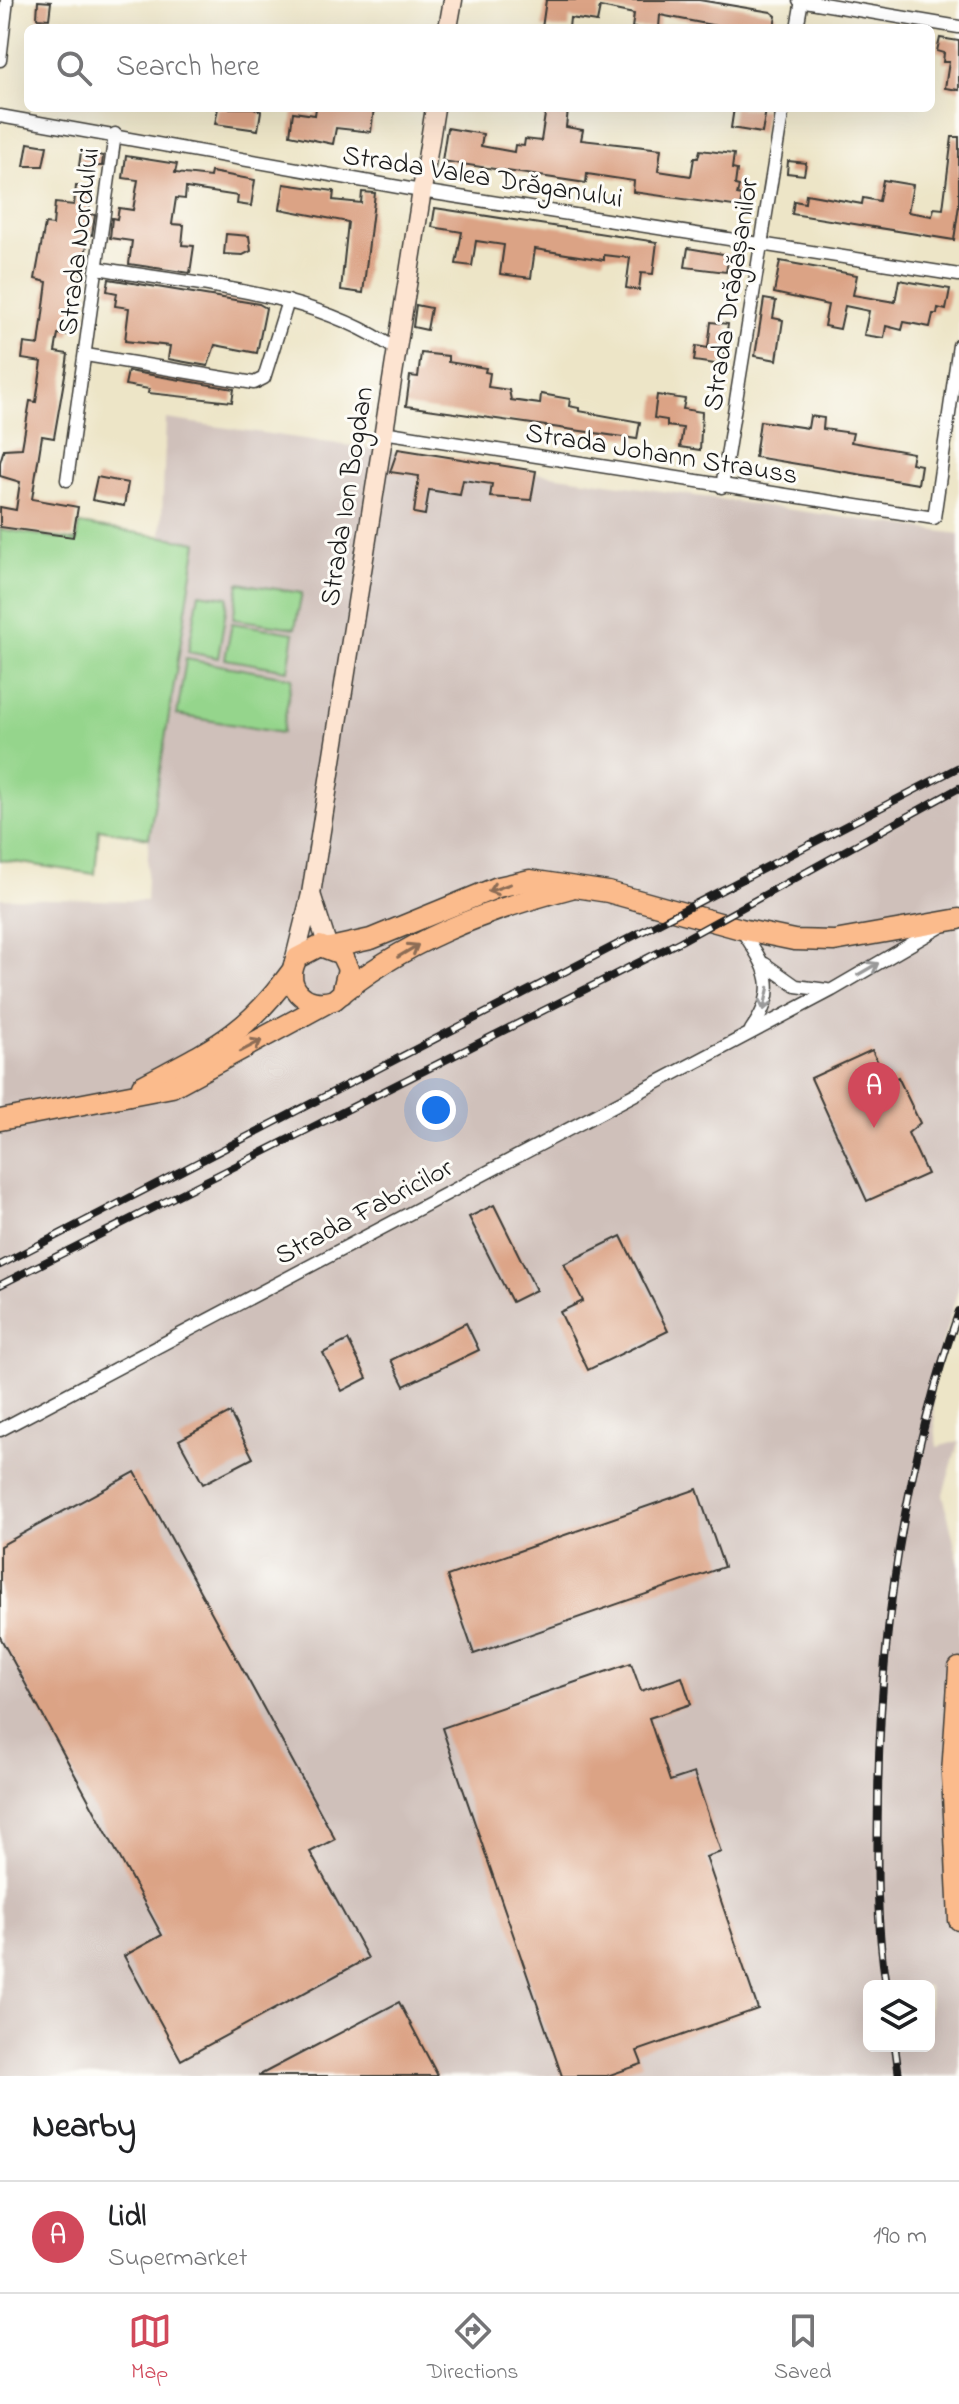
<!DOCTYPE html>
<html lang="en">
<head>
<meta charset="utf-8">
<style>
  body { margin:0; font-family:"Indie Flower",sans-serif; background:#f6f6f6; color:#202124 }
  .controls { position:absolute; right:24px; bottom:24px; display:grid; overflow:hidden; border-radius:12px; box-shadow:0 8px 32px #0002 }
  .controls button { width:72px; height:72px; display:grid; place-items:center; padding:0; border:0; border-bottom:2px solid #e0e0e0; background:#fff; color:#202124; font:40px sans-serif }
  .you { position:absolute; left:436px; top:1110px; width:28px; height:28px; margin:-20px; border:6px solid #fff; border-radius:50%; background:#1a73e8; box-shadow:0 0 0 12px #1a73e833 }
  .badge { display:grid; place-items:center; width:52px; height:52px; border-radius:50%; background:#d1495b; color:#fff; font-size:26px; font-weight:700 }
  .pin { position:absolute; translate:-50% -66px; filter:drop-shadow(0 2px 4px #0008) }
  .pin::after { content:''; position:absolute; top:42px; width:28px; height:24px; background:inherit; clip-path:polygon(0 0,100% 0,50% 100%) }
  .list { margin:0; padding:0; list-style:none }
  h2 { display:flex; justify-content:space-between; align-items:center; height:104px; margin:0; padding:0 32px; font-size:34px }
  h2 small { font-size:26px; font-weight:400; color:#757577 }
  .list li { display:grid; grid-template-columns:52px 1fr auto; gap:24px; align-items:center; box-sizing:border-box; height:112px; padding:0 32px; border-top:2px solid #e0e0e0 }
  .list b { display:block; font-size:30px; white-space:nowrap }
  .list p { margin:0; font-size:26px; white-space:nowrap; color:#757577 }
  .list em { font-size:26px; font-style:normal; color:#757577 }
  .icon { flex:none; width:44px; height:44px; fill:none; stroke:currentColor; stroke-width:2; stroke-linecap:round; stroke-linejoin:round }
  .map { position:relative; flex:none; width:959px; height:2076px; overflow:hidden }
  .search { position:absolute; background:#fff; box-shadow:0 8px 32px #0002; left:24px; right:24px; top:24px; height:88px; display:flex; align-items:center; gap:20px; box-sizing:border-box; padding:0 28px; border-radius:12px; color:#757577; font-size:30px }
  .sheet { height:216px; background:#fff }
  nav { display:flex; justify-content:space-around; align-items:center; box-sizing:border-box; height:112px; border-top:2px solid #e0e0e0; background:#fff; font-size:22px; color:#757577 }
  nav a { display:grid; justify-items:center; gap:4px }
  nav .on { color:#d1495b }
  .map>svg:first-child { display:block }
  .industrial { fill:#cfc0ba; fill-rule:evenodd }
  .green { fill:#95d58c; stroke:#587854; stroke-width:2 }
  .building { fill:#dba385 }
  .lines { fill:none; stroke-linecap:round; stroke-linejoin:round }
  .minor-casing { stroke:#3b3a36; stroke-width:15 }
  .secondary-casing { stroke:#3b3a36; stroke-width:21 }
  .primary-casing { stroke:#3b3a36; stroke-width:23 }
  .minor { stroke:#fff; stroke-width:12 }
  .secondary { stroke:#fde4d1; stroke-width:18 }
  .primary { stroke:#fbbb8c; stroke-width:20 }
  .rail-casing { stroke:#1c1c1c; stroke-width:8 }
  .rail { stroke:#fdfcf7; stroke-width:5; stroke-dasharray:15; stroke-linecap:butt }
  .oneway { stroke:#8c6c54 }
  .oneway2 { stroke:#999 }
  .labels { text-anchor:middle; stroke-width:6; stroke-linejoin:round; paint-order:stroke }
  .street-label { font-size:28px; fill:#1c1c1c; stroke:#fdfcf7 }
</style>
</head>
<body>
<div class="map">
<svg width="959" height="2076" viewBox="0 0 959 2076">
  <rect width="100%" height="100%" fill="#fdfcf7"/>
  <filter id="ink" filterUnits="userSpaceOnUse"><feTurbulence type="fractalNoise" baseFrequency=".0125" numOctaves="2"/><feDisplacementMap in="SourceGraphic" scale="16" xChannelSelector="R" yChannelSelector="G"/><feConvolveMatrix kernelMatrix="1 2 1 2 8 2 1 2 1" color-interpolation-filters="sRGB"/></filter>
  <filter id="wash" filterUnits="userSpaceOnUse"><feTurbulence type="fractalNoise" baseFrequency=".006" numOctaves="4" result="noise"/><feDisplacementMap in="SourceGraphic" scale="32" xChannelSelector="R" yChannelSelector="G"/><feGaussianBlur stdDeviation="1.8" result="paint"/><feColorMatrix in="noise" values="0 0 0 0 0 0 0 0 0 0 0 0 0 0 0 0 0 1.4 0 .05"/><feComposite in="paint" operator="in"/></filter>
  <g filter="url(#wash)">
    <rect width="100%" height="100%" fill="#ede5c7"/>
    <!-- industrial -->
    <path class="industrial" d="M166,419L959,534V1286L931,1383L937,1447L959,1441L943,1494L959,1564V2076H0V898L146,901ZM869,1986H929V2046H869Z"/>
    <!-- green -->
    <g class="green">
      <path d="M79,524L197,542L149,838L99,829L95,874L0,860V529L77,541Z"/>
      <path d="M239,583L302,593L295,628L233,619Z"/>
      <path d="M199,593L228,597L218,658L188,652Z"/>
      <path d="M232,623L294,633L288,670L225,659Z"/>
      <path d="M186,659L292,678L282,733L177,715Z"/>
    </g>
    <g id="blocks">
      <!-- building -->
      <g class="building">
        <path d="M546,0H699L771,12L776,16L774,28H727L660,15L659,28H632L634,14L600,7L597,22L570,18L569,28H542Z"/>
        <path d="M38,1L51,2L49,19L37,18Z"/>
        <path d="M940,38L959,41V90L945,88L949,62H943L944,53L937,51Z"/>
        <path d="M218,108H254L261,111L258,130L215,124Z"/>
        <path d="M316,108H374L371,132L336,128L333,144L290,135L293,112L315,115Z"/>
        <path d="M546,108L568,110L566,127L583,130L581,140L661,149L658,171L691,176L694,158H698L700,150L734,154L732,169L737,170L735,185L739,186L737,195L742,196L740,207L633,192L634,181L587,174L586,183L442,161L447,128L483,134L481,146L514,152L515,145L524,146L525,139L541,141Z"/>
        <path d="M734,108L766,110L762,133L731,128Z"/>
        <path d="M952,137H959V205L954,240L792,214L794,201L805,203L806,194L862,204L863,198L879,201L883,180L913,185L908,212L932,216L934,208L943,209Z"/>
        <path d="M28,143L47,146L43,166H24Z"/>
        <path d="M81,152L103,156L102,166H79Z"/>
        <path d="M126,156L177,164L175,173L210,177L211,172L255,180L251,206L237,204L238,196L186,188L185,199L176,198L172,224L184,225L182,245L194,246L190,273L129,264L132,241L110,238L112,218L117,219L119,208L133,210L138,180L123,178Z"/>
        <path d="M788,161L806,163L804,175L787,173Z"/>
        <path d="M284,184L334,191L333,200L361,203L362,192L375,193L363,293L341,290L348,222L280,209Z"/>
        <path d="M76,186L92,188L89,214L95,215L92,235L89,234L70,335L58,334L55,352L68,354L66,369L54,438L42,436L32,499L78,507L73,537L0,527V507L16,510L20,482L0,476V462L4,449L22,448L30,401L36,402L42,362L22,359L24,343L39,345L47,282L35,279L45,224L53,225L55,203L74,205Z"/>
        <path d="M435,208L657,242L653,274L641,273L639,290L626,288L630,258L604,255V260L535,249L531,278L500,274L504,245L476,241L472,266L456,264L462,232L432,227Z"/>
        <path d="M226,234L249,236L251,251L243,255L224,254Z"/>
        <path d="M688,248L729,255L726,272L685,267Z"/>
        <path d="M780,261L857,275L853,295L895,302L899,280L950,289L946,310L938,308L937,314H933L930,327L904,322L902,330L886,326L884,338L864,335L869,311L845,306L840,329L824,326L828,305L774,293Z"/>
        <path d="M109,279L259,304L266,308L257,353L215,345L208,366L168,359L170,346L125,341L129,308L115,306L117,293L107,291Z"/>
        <path d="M764,299L776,301L773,318L783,320L777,360L755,356Z"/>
        <path d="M416,305L431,308L427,330L413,327Z"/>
        <path d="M711,322L728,324L722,365L694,361L696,346L708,348Z"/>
        <path d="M421,353L448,356V362L486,368L485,372L490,373L488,387L509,390L511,400L540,404L541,394L570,399L569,406L579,408V411L640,422L637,439L406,406L410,376L418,377Z"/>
        <path d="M128,371L234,389L232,402L148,393L149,389L125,385Z"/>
        <path d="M657,395L685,399L683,409L702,412L700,450L680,447L683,428L667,426V420L654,418Z"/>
        <path d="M810,416L824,418L823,429L853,433L851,442L913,453L911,463L921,465L918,484L755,457L760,421L808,428Z"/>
        <path d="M398,449L536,471L531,500L490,497L492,484L463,480L460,495L429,490L425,515L414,513L419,476L390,472Z"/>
        <path d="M97,477L128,483L124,506L92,500Z"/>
        <path d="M872,1050L887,1082L898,1077L920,1123L908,1133L927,1174L867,1201L811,1078Z"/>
        <path d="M494,1205L536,1290L512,1302L469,1217Z"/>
        <path d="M621,1236L668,1331L588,1370L560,1312L583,1301L564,1264Z"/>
        <path d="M466,1323L479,1350L404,1386L391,1360Z"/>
        <path d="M348,1340L367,1378L342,1391L323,1353Z"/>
        <path d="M230,1413L253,1458L203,1484L179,1440Z"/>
        <path d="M135,1472L335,1839L310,1852L368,1958L181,2060L124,1956L162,1935L0,1637V1546Z"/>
        <path d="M697,1489L724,1567L474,1654L447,1576Z"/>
        <path d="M631,1663L641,1691L682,1677L691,1704L649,1718L670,1781L694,1773L721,1852L706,1857L758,2009L637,2051L642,2064L607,2076H562L442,1728Z"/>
        <path d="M399,2002L438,2076H258Z"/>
      </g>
    </g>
  </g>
  <g filter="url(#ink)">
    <use href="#blocks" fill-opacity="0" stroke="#3b3a36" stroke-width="2"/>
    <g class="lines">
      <!-- minor casing -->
      <g class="minor-casing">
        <g id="minor">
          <path d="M799,0L959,27"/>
          <path d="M797,28L802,0"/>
          <path d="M0,60L7,0"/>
          <path d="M0,116L421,191L959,275"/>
          <path d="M98,268C199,286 311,290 397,350"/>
          <path d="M86,355L254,383L264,378L288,301"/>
          <path d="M383,432L934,518L959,345"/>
          <path d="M67,480L115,134"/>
          <path d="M722,487L783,108"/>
          <path d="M741,929C767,968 781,988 751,1030"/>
          <path d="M765,964L796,986L827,990"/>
          <path d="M0,1430L832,990L942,926"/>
        </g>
      </g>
      <!-- secondary casing -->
      <g class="secondary-casing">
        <g id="secondary">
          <path d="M448,28L453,0"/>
          <path d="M311,894L328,947"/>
          <path d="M293,966L311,894L435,108"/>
        </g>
      </g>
      <!-- primary casing -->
      <g class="primary-casing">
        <g id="primary">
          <path d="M330,948L371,939L498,887L530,880L608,892L741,929L794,940L834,941L959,919"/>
          <path d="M342,994L348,969L341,954L320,946L297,958C282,986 305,1010 334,1000C401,942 487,910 571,888"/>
          <path d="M142,1086C211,1049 244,1037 291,972"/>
          <path d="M0,1120L172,1087L325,1004"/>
          <path d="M959,1668L952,1774L959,1920"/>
        </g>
      </g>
      <!-- minor -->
      <use href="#minor" class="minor"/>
      <!-- secondary -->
      <use href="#secondary" class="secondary"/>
      <!-- primary -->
      <use href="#primary" class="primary"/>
      <!-- rail casing -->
      <g class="rail-casing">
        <g id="rail">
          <path d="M0,1265L959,767"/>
          <path d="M0,1285L681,941L959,788"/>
          <path d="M886,1986C876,1920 877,1865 878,1799C880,1634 904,1467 959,1311"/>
          <path d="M895,2046L899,2076"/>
        </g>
      </g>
      <!-- rail -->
      <use href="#rail" class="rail"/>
    </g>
    <!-- one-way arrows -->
    <defs><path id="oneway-shaft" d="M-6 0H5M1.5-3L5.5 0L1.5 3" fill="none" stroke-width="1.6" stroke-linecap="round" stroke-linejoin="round" transform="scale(2)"/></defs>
    <g class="oneway">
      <use href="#oneway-shaft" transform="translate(499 888) rotate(161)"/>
      <use href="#oneway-shaft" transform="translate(408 951) rotate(-31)"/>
      <use href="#oneway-shaft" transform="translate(251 1046) rotate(-28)"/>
    </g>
    <g class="oneway2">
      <use href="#oneway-shaft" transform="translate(868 969) rotate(-30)"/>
      <use href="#oneway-shaft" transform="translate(766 999) rotate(103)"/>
    </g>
  </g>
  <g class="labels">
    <!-- street labels -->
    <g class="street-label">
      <text transform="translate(483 175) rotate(9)" y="10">Strada Valea Drăganului</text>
      <text transform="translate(77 241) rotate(-83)" y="10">Strada Nordului</text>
      <text transform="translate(729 294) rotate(-81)" y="10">Strada Drăgășanilor</text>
      <text transform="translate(662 452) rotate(9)" y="10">Strada Johann Strauss</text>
      <text transform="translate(345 496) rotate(-81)" y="10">Strada Ion Bogdan</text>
      <text transform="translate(363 1210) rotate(-28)" y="10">Strada Fabricilor</text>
    </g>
  </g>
</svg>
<div class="controls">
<button><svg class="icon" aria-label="layers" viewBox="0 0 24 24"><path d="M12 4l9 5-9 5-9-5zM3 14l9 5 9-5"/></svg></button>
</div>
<div class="you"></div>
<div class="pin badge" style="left:874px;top:1128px">A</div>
<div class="search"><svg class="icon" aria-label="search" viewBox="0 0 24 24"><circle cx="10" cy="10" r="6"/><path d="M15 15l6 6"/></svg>Search here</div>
</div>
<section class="sheet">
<h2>Nearby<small></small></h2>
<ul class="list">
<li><span class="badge">A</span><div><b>Lidl</b><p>Supermarket</p></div><em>190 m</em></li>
</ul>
</section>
<nav>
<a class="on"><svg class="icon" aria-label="map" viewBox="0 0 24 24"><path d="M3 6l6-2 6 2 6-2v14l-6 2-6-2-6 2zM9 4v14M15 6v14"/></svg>Map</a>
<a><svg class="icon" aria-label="directions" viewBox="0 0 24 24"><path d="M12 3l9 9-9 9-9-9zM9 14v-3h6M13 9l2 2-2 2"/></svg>Directions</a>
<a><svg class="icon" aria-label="saved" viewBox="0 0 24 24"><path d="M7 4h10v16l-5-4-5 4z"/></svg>Saved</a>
</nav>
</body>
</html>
